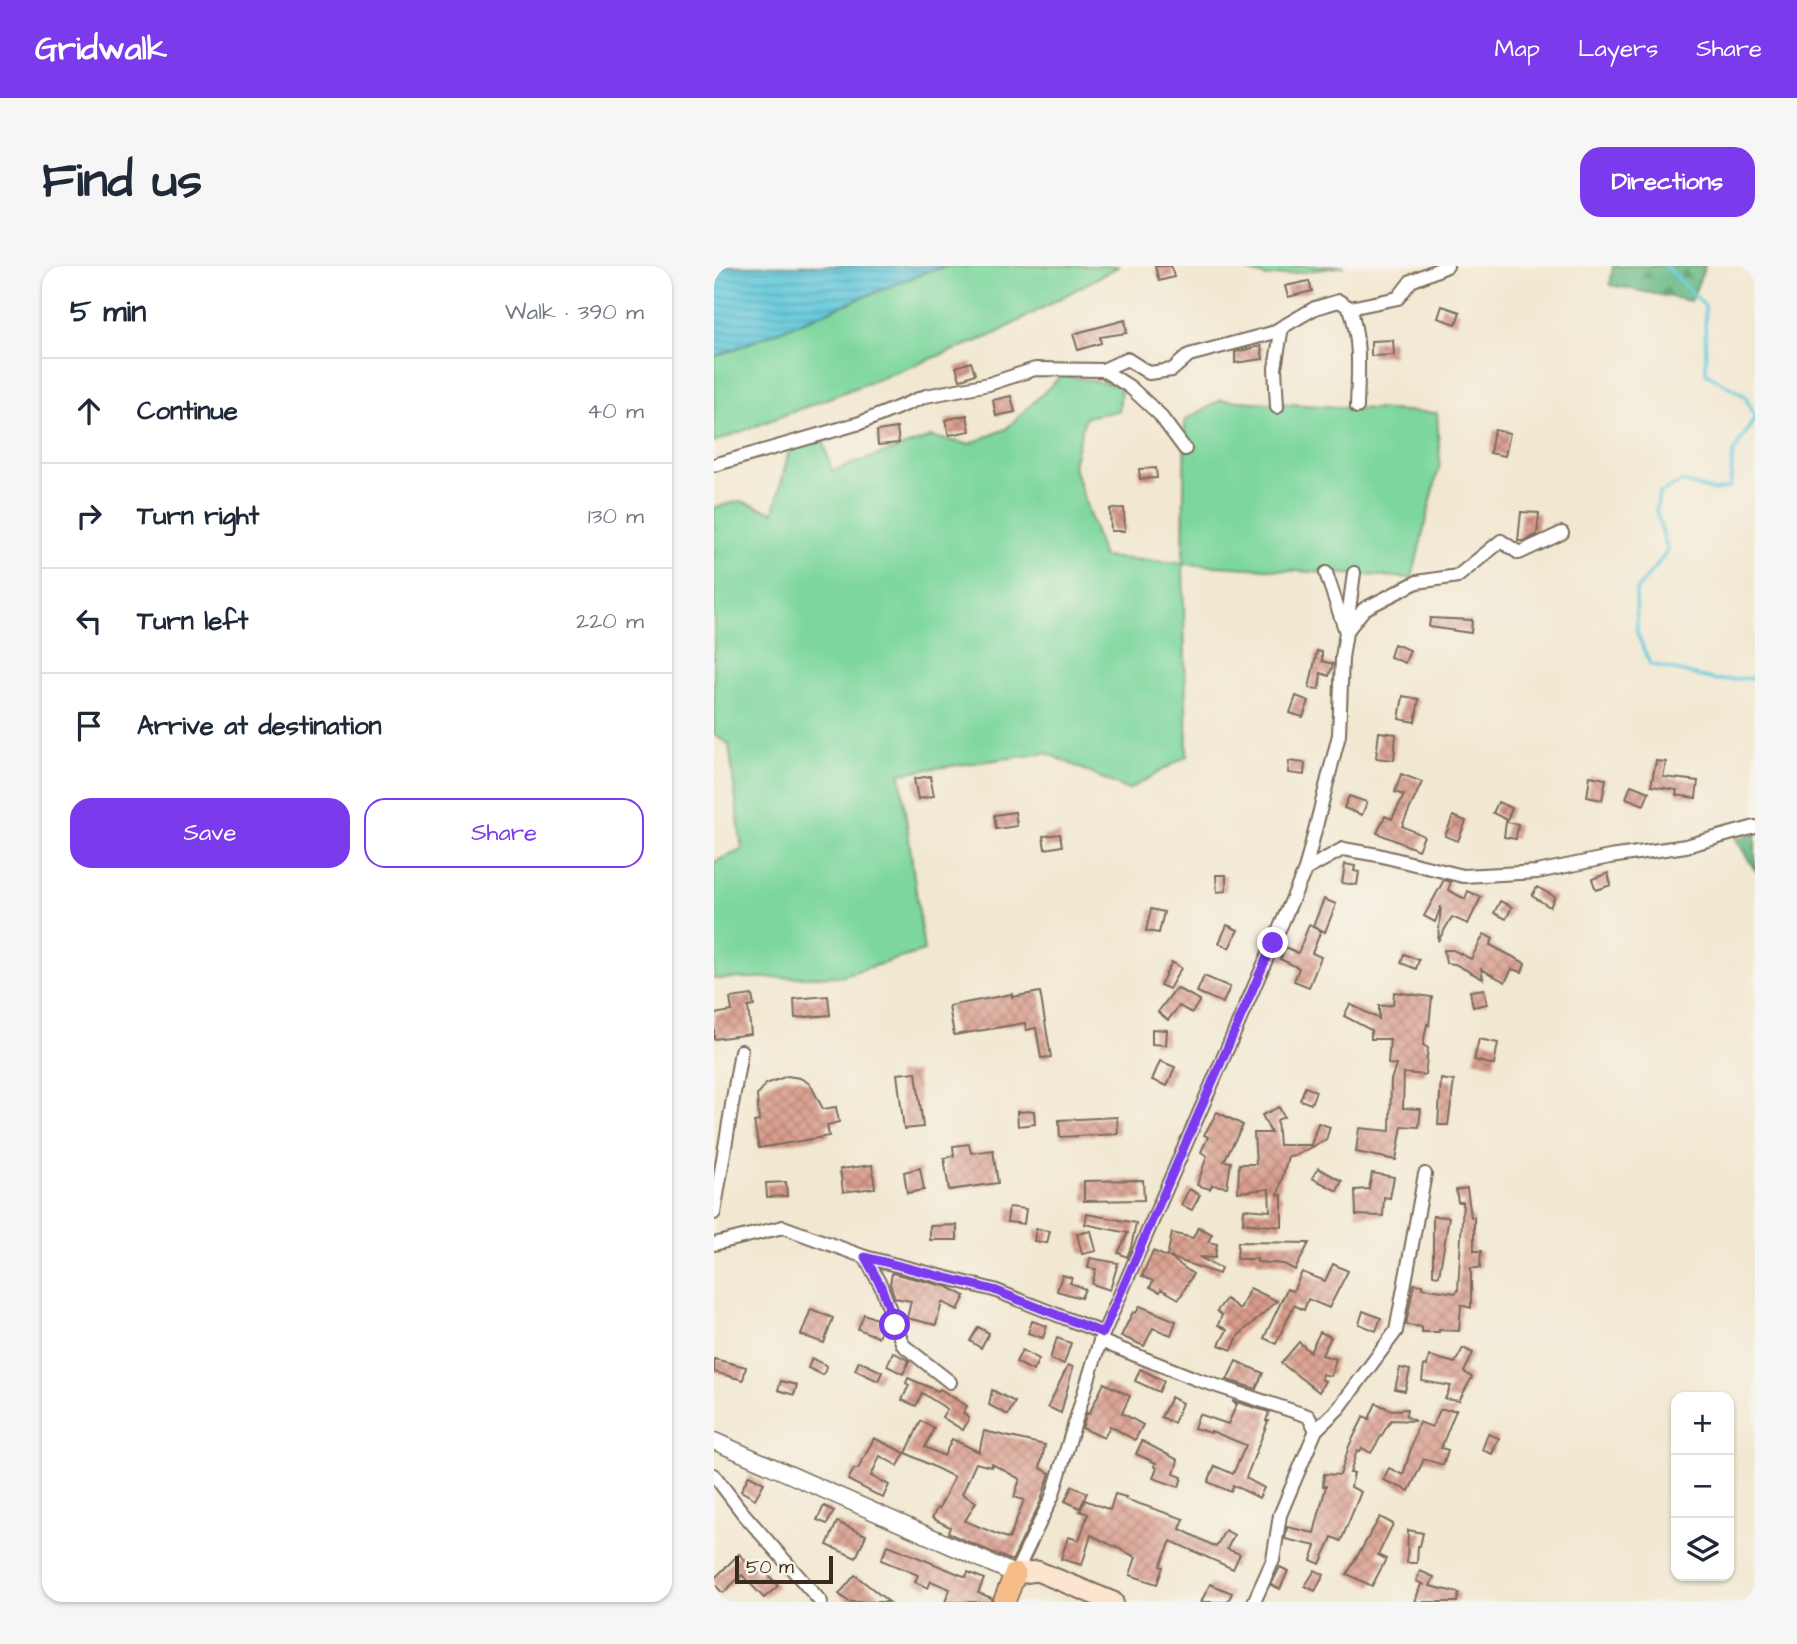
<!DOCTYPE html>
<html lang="en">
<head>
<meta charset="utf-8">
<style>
  body { margin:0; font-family:"Architects Daughter",sans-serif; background:#f6f6f7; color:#1f2937 }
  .controls { position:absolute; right:21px; bottom:21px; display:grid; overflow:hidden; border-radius:14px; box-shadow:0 2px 5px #0004 }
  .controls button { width:63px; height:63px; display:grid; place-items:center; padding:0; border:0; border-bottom:2px solid #e0e1e3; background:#fff; color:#1f2937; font:35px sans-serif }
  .scale { position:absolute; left:21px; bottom:18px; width:98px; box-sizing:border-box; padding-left:7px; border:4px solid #3b2a1e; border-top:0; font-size:19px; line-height:24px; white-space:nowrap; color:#3b2a1e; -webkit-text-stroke:5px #f7f3e8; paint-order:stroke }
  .stop { position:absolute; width:21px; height:21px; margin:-16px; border:5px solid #7c3aed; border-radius:50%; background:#fff }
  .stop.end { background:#7c3aed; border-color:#fff; box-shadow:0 2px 7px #0008 }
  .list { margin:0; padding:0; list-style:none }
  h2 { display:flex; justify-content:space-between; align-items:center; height:91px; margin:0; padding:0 28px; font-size:30px }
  h2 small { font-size:23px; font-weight:400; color:#747a83 }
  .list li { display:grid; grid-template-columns:46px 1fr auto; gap:21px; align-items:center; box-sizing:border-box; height:105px; padding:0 28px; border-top:2px solid #e0e1e3 }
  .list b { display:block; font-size:26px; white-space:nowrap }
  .list em { font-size:23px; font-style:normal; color:#747a83 }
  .actions { display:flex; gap:14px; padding:21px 28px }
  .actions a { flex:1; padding:16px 0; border:2px solid #7c3aed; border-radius:21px; text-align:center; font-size:24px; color:#7c3aed }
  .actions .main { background:#7c3aed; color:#fff }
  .icon { flex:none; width:38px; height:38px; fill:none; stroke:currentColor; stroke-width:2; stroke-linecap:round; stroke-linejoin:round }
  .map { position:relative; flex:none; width:1041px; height:1336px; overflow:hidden; border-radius:21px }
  header { display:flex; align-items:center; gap:42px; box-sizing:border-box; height:98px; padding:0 35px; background:#7c3aed; color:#fff }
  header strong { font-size:33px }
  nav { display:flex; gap:38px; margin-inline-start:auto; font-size:24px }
  .intro { display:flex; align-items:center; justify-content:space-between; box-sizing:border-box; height:168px; padding:0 42px }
  h1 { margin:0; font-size:49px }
  .button { padding:18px 32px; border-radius:21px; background:#7c3aed; color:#fff; font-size:24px; font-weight:700 }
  main { display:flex; gap:42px; padding:0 42px }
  aside { flex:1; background:#fff; border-radius:21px; box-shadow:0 2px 5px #0004 }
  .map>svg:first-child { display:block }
  .green { fill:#7dd79d; stroke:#5c805e; stroke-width:2 }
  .forest { fill:url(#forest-firs); stroke:#507151; stroke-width:2 }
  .water { fill:url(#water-rules); stroke:#4e797d; stroke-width:2 }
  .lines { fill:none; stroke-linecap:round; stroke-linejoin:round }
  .stream { stroke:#60c8dc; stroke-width:3.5 }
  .building { fill:url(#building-cross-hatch); fill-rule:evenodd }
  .minor-casing { stroke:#7b6c5d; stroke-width:16 }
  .tertiary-casing { stroke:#7b6c5d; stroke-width:19 }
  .secondary-casing { stroke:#7b6c5d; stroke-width:23 }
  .primary-casing { stroke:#7b6c5d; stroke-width:24 }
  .minor { stroke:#fff; stroke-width:12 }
  .tertiary { stroke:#fff; stroke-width:16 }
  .secondary { stroke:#fce5cf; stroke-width:19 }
  .primary { stroke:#f7bd88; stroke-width:21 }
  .route { stroke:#7c3aed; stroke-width:9 }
</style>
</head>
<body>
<header>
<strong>Gridwalk</strong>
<nav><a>Map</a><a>Layers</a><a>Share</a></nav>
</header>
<div class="intro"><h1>Find us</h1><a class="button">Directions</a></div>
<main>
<aside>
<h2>5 min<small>Walk · 390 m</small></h2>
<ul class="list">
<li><svg class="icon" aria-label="ahead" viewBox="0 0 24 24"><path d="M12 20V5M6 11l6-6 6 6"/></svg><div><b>Continue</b></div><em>40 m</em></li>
<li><svg class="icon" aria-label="right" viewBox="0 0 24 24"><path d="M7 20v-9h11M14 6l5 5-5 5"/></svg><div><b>Turn right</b></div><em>130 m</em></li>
<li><svg class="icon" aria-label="left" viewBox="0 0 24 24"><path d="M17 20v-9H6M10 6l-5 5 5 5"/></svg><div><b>Turn left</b></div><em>220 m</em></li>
<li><svg class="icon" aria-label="arrive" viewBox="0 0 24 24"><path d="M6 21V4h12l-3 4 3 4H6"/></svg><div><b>Arrive at destination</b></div></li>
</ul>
<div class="actions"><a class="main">Save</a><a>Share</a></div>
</aside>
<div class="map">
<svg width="1041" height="1336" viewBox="0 0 1041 1336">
  <defs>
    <pattern id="forest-firs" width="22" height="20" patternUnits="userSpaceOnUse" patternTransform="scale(1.75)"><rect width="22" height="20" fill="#66b884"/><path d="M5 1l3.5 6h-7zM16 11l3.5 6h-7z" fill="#55966b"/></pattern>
    <pattern id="water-rules" width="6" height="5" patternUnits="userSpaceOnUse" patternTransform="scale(1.75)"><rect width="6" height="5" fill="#60c8dc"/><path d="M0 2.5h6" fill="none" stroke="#50a3b2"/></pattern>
    <pattern id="building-cross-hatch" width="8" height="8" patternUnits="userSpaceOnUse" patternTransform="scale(1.75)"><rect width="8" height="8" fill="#d99c8c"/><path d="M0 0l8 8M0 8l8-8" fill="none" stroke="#b17f72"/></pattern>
  </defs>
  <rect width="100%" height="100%" fill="#f7f3e8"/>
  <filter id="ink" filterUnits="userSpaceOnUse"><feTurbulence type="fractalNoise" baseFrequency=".0143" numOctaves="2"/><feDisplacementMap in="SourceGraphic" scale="14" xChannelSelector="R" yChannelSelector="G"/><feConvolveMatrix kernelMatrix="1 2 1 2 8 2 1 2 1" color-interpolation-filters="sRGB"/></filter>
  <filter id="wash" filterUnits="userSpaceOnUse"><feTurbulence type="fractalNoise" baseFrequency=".00686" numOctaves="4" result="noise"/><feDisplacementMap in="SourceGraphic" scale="28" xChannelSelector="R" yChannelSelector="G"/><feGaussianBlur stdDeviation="1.57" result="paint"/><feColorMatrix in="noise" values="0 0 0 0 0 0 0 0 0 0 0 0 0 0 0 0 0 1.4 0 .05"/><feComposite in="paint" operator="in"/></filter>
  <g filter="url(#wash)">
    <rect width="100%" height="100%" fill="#f2e8d1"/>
    <!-- green -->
    <g class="green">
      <path d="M236,0H405L279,69L0,176V91L212,6Z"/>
      <path d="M519,0H631L553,11Z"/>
      <path d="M348,109L407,120L405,145L371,151L359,198L389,291L469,297L471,154L507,134L723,147L726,197L698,312L469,298L473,490L414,524L333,487L186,507L210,685L126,710L0,713V596L28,584L15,478L0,469V241L27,235L60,246L76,181L109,174L118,205L217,171L255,178L292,163Z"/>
    </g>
    <!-- forest -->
    <g class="forest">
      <path d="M899,0H991L977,35L896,19Z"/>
      <path d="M1041,567V604L1022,573Z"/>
    </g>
    <!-- water -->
    <path class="water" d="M0,0H236L212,6L0,91Z"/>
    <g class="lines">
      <!-- stream -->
      <path class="stream" d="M952,0L991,40L992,107L1031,130L1041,152L1019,187L1016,221L1001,225L967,216L945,228L942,245L954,285L922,325L923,367L936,398L1001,414L1041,412"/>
    </g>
    <g id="blocks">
      <!-- building -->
      <g class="building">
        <path d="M441,0H457L460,11L445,15Z"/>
        <path d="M595,15L598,25L574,31L571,20Z"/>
        <path d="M728,40L746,46L742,58L724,52Z"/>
        <path d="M411,54L413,67L386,71L387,77L364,84L359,68Z"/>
        <path d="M679,74L680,89L657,90V75Z"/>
        <path d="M547,80L549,93L521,97V86Z"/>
        <path d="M257,96L261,108L246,114L242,101Z"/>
        <path d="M297,130L301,146L282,150L279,134Z"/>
        <path d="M253,149L256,165L235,169L231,154Z"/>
        <path d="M183,162L185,177L164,179L163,165Z"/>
        <path d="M780,164L796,167L791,190L776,187Z"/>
        <path d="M442,202L443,212L426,213L425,203Z"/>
        <path d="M410,242L411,265H397L396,243Z"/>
        <path d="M807,246L825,247L823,269L810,275H804Z"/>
        <path d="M716,352L758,354L757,367L715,361Z"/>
        <path d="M680,378L696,384L691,397L676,391Z"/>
        <path d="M603,385L608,386V395L619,398L615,410L607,407L605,423L595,422Z"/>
        <path d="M582,430L595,435L589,451L576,447Z"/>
        <path d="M689,430L705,433L701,456L685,453Z"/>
        <path d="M665,466L682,468L680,494L662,492Z"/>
        <path d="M575,495L591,497L590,509L574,507Z"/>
        <path d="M942,495L952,496L949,511L984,515L982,532L962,529L963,524L937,520Z"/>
        <path d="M687,508L708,516L688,560L710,570L704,584L663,567L671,550L678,553L690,529L681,526Z"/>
        <path d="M216,510L220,530L204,533L200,513Z"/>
        <path d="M876,510L892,513L888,534L873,531Z"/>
        <path d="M917,519L935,526L930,539L912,532Z"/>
        <path d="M635,530L653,536L648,549L630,542Z"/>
        <path d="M784,536L798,542L793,554L779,547Z"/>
        <path d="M301,546L303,560L282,563L280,549Z"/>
        <path d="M739,550L752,555L744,575L731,570Z"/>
        <path d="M792,556L804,558L802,573L790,571Z"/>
        <path d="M346,568L348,580L331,583L329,570Z"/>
        <path d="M631,598L641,600L640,605L645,606L643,619L628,617Z"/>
        <path d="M894,607L897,619L882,624L878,613Z"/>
        <path d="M502,609H512V625L503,626Z"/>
        <path d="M730,614L737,616L734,624L751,633L754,625L767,631L754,658L738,651L724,675L727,640L721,656L710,650Z"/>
        <path d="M823,621L841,631L836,641L818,630Z"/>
        <path d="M610,633L622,638L611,666L599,660Z"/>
        <path d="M786,635L798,641L792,653L780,647Z"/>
        <path d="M437,643L450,646L445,667L432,665Z"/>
        <path d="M513,659L524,664L515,682L505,677Z"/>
        <path d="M595,659L607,665L598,687L607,691L595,721L580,715L585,702L566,693L572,681L584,687Z"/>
        <path d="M770,668L779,673L776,679L811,697L808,706L798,703L791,716L767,703L769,713L741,698L732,697L730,684H739L757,693Z"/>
        <path d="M690,688L705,694L702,703L687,697Z"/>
        <path d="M458,696L467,702L455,723L446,719Z"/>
        <path d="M490,710L516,721L509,737L483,726Z"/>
        <path d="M462,722L486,734L478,747L465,740L454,754L444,746Z"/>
        <path d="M770,723L773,738L759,741L756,725Z"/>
        <path d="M326,726L337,791L327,792L322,762L312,764L311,757L240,769L235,740L298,728V731Z"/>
        <path d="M680,726L718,731L715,759L713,758L709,779L714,782L711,809L690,807L689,842L707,843L705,861L688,860L682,894L642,886L645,862L676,865L677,814L682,799L674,798L676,773H657V764L630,750L636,738L665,753V740L679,739Z"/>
        <path d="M38,729L40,740L34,741L37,768L0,773V748L18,745L16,732Z"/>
        <path d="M114,730L116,749L81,752L80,733Z"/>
        <path d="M438,763L453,764L452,779L438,778Z"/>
        <path d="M765,773L784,777L780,799L760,794Z"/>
        <path d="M446,795L461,801L453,820L438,814Z"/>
        <path d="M202,806L209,861L190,863L183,808Z"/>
        <path d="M73,810L86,812L96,818L109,843L122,841L125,856L113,859L115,870L45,882L40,856L45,855L43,829L52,818Z"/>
        <path d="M727,813L740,815L734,859H724Z"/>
        <path d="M591,821L602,825L597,838L586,834Z"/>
        <path d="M565,841L570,851L563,854L565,879H597L604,857L616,861L612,874L582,889L574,890L564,929H568V961L529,957L530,943L556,945L555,923L524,926L525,898H542L540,867H557L548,849Z"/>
        <path d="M320,845L321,858L304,860L303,846Z"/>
        <path d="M503,846L529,859L510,895L517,896L513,921L498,919L496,923L483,919L493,890L487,886L494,871L490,869Z"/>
        <path d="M403,851L404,868L346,871L345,854Z"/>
        <path d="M255,878L257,887L279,884L284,917L235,924L230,892L240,890L239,880Z"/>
        <path d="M158,899L161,922L129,926L126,903Z"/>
        <path d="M206,902L210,924L193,927L190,906Z"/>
        <path d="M604,902L628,915L623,925L598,912Z"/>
        <path d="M658,907L680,911L676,932L670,931L669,950L642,949L641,924L655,923Z"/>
        <path d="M429,914L430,934L370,935V915Z"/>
        <path d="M72,916L73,930L53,931L52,917Z"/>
        <path d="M753,922L757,951H760V985H767L766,1002H757V1042L747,1039L745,1065L725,1064V1066H708V1061L692,1059L700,1018L709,1019L708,1022L741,1027L744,1025L749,936H744L742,924Z"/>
        <path d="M475,923L486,929L478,944L467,939Z"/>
        <path d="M295,941L312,943L310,958L293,956Z"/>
        <path d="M373,948L422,957L417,981L413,991L404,987L414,967L371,958Z"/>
        <path d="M719,950L735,951L725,1010L719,1009Z"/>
        <path d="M243,959V974H216V960Z"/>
        <path d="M484,961L498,968L494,976L503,978L501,992L485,991L507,1002L505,1008L455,991L479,1008L465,1033L447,1023L446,1026L436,1021L439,1015L428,1010L439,985L453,991L458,967L479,972Z"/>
        <path d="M322,963L336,965L333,977L320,975Z"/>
        <path d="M377,965L382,985L368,988L363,968Z"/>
        <path d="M524,976L595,977L581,1004L570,998L543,996V993H523Z"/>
        <path d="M376,992L404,997L396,1024L378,1018L382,1003L374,1002Z"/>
        <path d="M619,998L634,1005L615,1042L594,1033L590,1044L580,1039L562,1078L550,1072L573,1023L579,1025L588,1006L611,1015Z"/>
        <path d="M178,1007L234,1021L251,1030L244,1044L228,1036L222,1059L193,1052L197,1035L181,1032L176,1018Z"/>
        <path d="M348,1009L358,1012L356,1017L371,1023L367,1032L343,1025Z"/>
        <path d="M536,1022L563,1035L524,1070L518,1084L505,1079L513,1064L504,1059L508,1049L503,1045L512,1033L526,1043Z"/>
        <path d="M426,1040L462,1055L457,1069L439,1062L430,1080L407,1070L419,1046L422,1047Z"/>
        <path d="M97,1043L119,1052L110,1077L87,1069Z"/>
        <path d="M649,1045L667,1052L662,1065L645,1058Z"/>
        <path d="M150,1048L170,1056L164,1071L144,1063Z"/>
        <path d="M318,1055L333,1060L329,1072L314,1067Z"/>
        <path d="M264,1061L275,1067L267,1082L256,1075Z"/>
        <path d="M606,1066L617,1071L608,1089L622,1093L617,1110L608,1108L607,1113L611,1115L605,1126L567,1097L585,1076L596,1086Z"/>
        <path d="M343,1072L357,1077L350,1098L336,1093Z"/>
        <path d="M749,1082L759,1087L750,1106L758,1111L745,1135L731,1133L737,1120L708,1115L710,1099L713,1100L715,1090L741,1097Z"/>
        <path d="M308,1084L325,1093L319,1105L302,1096Z"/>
        <path d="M179,1086L195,1095L189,1108L173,1100Z"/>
        <path d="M98,1092L113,1100L109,1109L94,1102Z"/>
        <path d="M0,1093L32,1101L29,1114L0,1106Z"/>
        <path d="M145,1095L168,1106L164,1115L141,1104Z"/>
        <path d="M522,1095L549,1107L542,1123L513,1114Z"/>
        <path d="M354,1099L359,1101L347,1147L334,1141Z"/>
        <path d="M686,1102L696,1104L691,1125L681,1123Z"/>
        <path d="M426,1103L450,1115L445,1126L421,1115Z"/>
        <path d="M194,1112L224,1125L226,1123L253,1140L249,1147L254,1151V1155L249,1164L228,1151L233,1143L208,1127L202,1140L188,1134L195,1119L192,1117Z"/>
        <path d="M67,1115L83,1119L80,1129L64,1124Z"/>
        <path d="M390,1117L416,1130L408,1147L429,1159L421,1174L396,1160L390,1172L368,1162L373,1147L375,1148Z"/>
        <path d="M278,1124L301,1136L294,1149L275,1139Z"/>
        <path d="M457,1131L468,1137L460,1157L447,1151Z"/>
        <path d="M519,1135L555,1146L552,1155H554L532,1212L550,1222L545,1232L519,1219L517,1226L494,1216L501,1200L519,1208L532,1179L497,1165V1167L480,1162L485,1148L514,1158L523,1138L519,1136Z"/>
        <path d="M662,1137L677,1144L693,1143L692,1150L701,1155L677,1154L657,1187L648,1182L646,1185L643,1184L636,1207H640L637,1221L647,1226L627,1275L618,1271L606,1298L597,1294L602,1280L571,1273L573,1261L600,1267L612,1220H609L610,1208L626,1209L635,1180L650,1150L655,1153Z"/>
        <path d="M726,1144H742L727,1182L734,1184L729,1199L710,1193L695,1225L669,1214L675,1202L689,1209L705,1156L718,1161Z"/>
        <path d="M207,1155L220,1162L211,1181L230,1190L238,1173L265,1186L270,1165L331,1179L326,1202L336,1207L326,1237L298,1295L234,1267L236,1261L218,1252L223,1242L225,1243L240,1211L192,1187ZM262,1197L277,1201L278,1198L306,1213L300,1231L310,1234L295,1273L251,1255L262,1236L248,1228Z"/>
        <path d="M774,1168L785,1172L778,1188L768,1184Z"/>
        <path d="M160,1172L191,1187L184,1200L166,1190L157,1210L175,1219L169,1232L134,1214L140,1203H144Z"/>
        <path d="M428,1175L464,1194L460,1208L468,1211L465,1221L439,1212L443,1202L440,1200L442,1197L422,1188Z"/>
        <path d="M35,1209L50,1217L41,1233L27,1225Z"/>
        <path d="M358,1220L373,1227L366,1242L351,1235Z"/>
        <path d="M401,1228L412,1231L411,1233L470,1253L466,1263L502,1281L511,1264L520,1269L513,1283L526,1288L519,1303L457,1275L446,1300L449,1301L443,1318L416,1309L422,1291L377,1269L368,1299L347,1293L354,1271L365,1274L374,1248L366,1245L371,1234L396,1244Z"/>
        <path d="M110,1240L120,1245L113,1258L103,1254Z"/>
        <path d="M666,1251L679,1258L664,1289L672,1293L658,1320L633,1308Z"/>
        <path d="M123,1256L152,1269L142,1292L113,1279Z"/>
        <path d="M694,1264L709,1267L706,1280H704L703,1297H693Z"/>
        <path d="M174,1279L252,1311L254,1306L270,1313L264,1327L278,1332L277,1336H231L236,1323L217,1315L214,1322L201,1316L204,1309L167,1294Z"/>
        <path d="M25,1288L44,1308L49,1303L64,1320L50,1332L28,1309L9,1327L0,1318V1313Z"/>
        <path d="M566,1301L574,1305L566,1323L557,1319Z"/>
        <path d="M601,1304L610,1309L601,1325L591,1320Z"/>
        <path d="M706,1305L720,1311L716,1320L745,1327L743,1336H701L707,1318L711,1319L702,1315Z"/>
        <path d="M141,1309L175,1336H135L125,1328Z"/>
        <path d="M496,1318L518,1327L514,1336H487Z"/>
      </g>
    </g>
  </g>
  <g filter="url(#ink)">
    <use href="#blocks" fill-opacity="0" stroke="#7b6c5d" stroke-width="2"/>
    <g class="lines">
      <!-- minor casing -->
      <g class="minor-casing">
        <g id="minor">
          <path d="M636,42C647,75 644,106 643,141"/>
          <path d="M389,104L413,93L435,107L458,104L475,89L558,67L601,42L625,35L636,42L684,32L697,15L733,0"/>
          <path d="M563,141L561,102L568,61"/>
          <path d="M0,199L146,157L212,130L275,118L321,103L389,104L416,121L445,148L471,183"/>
          <path d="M640,307L632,366L650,343L703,316L744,310L787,275L805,287L848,267"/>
          <path d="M591,604L629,583L664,589L749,610L823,606L896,591L972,580L1041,561"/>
          <path d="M0,947L27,785"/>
          <path d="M0,978L69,961L151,991L280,1024L389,1067"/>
          <path d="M151,991L167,1020L189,1079L236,1116"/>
          <path d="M386,1075L482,1113L594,1150L602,1164"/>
          <path d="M0,1209L28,1246L107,1336"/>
          <path d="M301,1308L338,1231L386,1075L591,604L625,469L628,392L632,366L612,307"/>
          <path d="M540,1336L559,1294L566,1249L602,1164L625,1142L682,1065L711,908"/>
        </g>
      </g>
      <!-- tertiary casing -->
      <g class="tertiary-casing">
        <path id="tertiary" d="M0,1175L301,1308"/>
      </g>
      <!-- secondary casing -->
      <g class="secondary-casing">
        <path id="secondary" d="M301,1308L323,1305L399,1336"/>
      </g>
      <!-- primary casing -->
      <g class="primary-casing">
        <path id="primary" d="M290,1336L301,1308"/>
      </g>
      <!-- minor -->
      <use href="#minor" class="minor"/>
      <!-- tertiary -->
      <use href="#tertiary" class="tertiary"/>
      <!-- secondary -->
      <use href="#secondary" class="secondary"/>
      <!-- primary -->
      <use href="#primary" class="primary"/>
    </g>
  </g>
  <g class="lines" filter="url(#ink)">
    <!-- route -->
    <path class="route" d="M181,1059L167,1020L151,991L280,1024L389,1067L559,677"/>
  </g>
</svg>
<div class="controls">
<button>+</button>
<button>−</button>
<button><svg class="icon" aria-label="layers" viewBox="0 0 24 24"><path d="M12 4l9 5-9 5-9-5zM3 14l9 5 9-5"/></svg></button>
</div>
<div class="scale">50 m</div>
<div class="stop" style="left:181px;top:1059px"></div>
<div class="stop end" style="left:559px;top:677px"></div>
</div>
</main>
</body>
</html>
